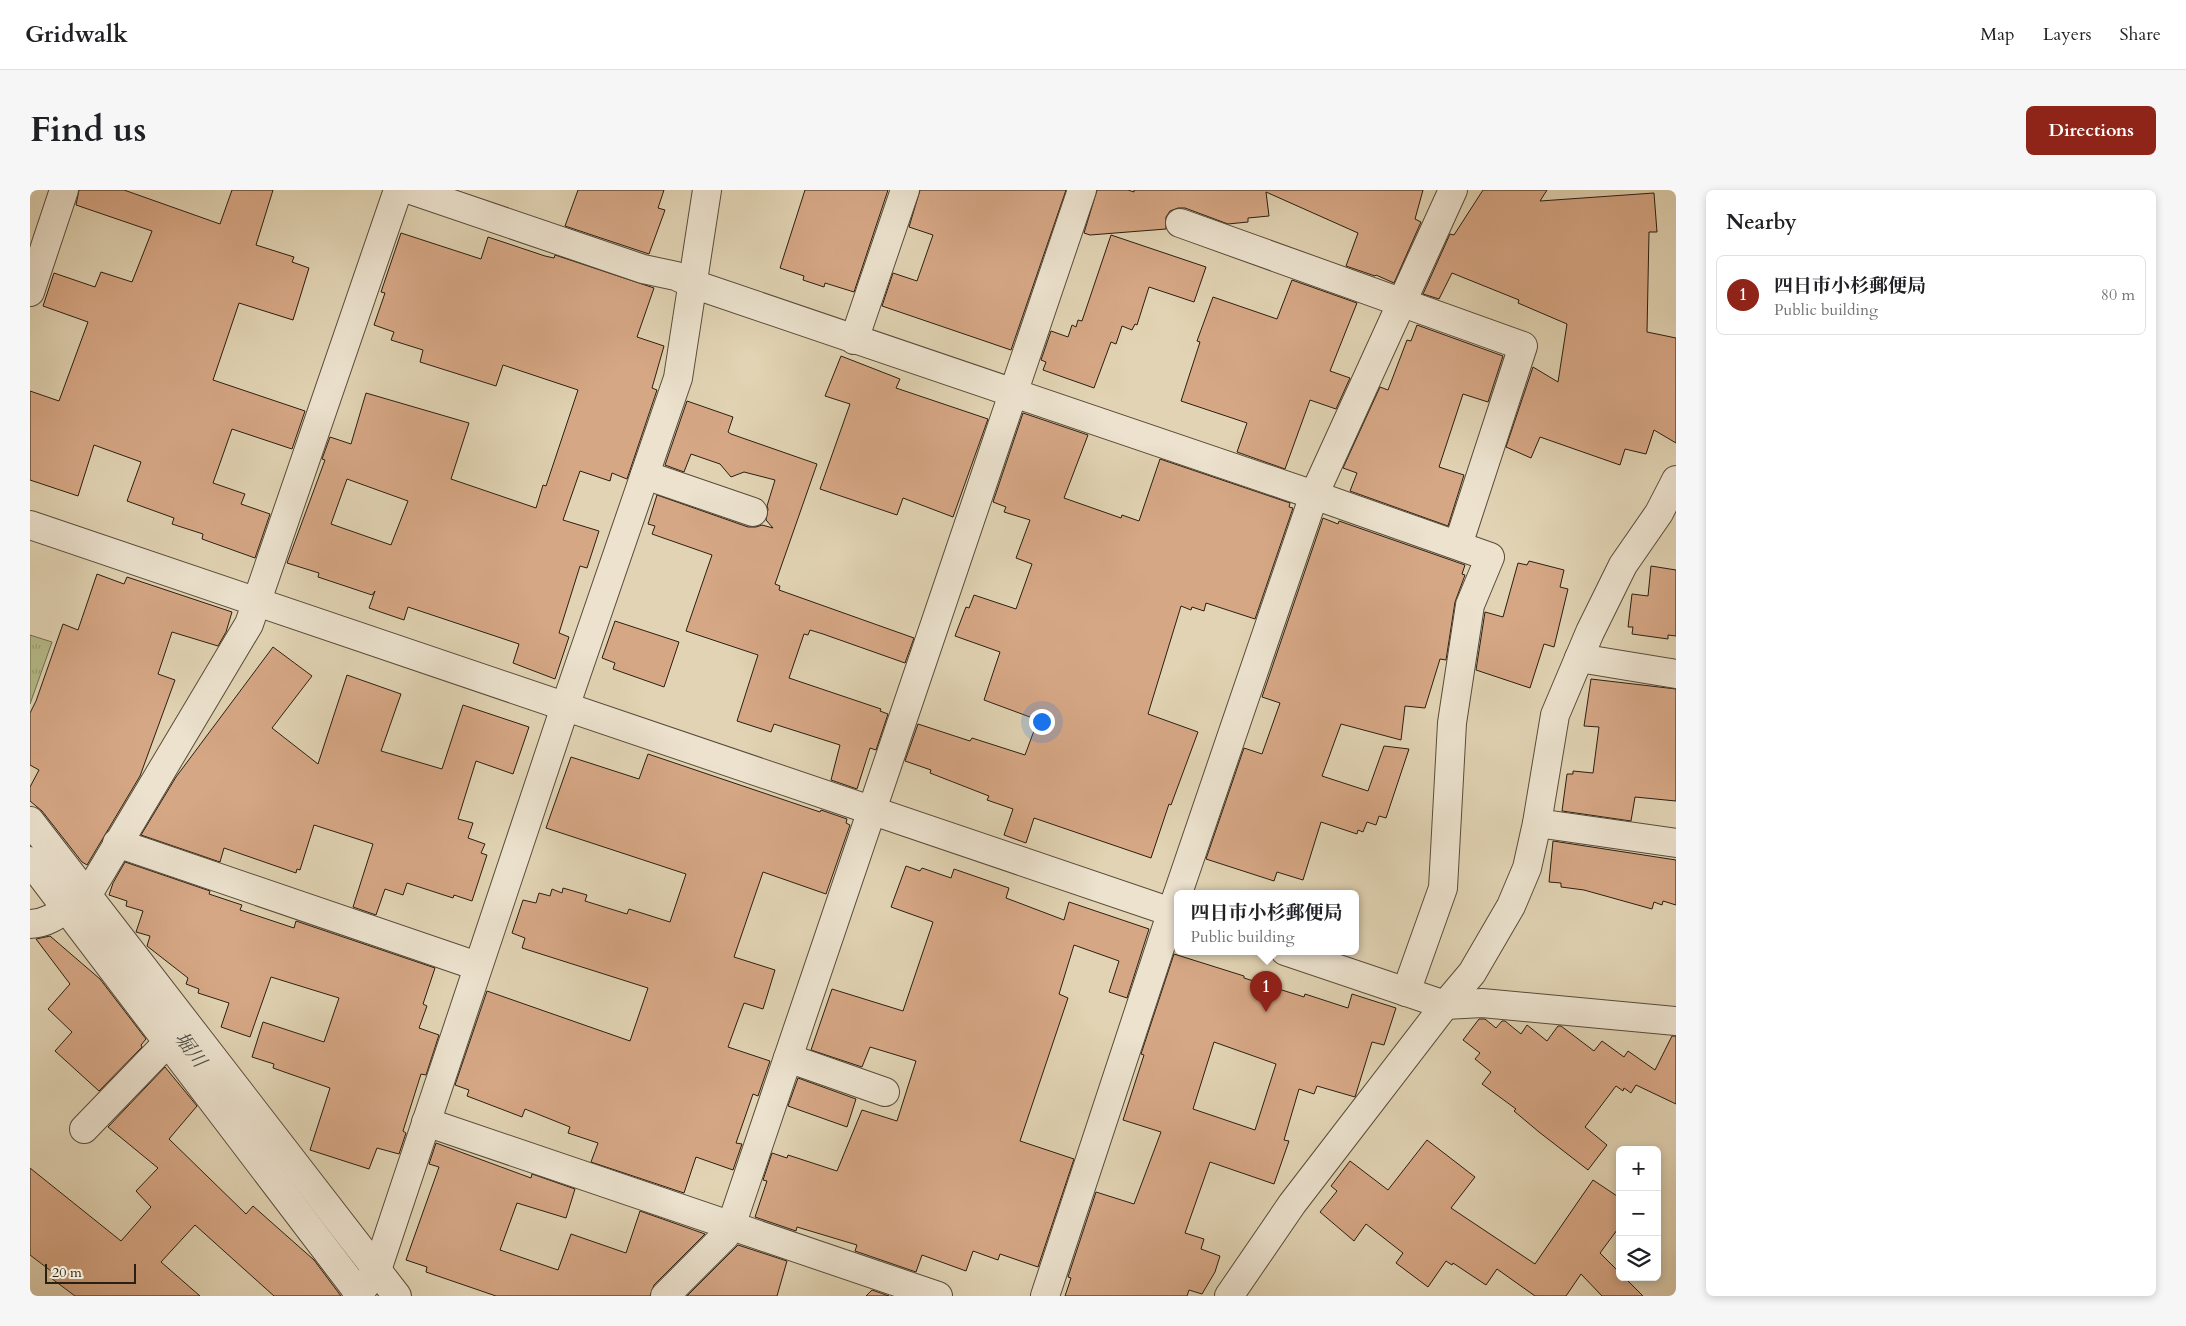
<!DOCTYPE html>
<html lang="en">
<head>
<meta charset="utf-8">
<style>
  body { margin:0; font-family:Cardo,"Noto Serif JP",serif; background:#f6f6f6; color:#202124 }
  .controls { position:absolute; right:15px; bottom:15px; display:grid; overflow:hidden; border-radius:8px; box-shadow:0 2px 8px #0003 }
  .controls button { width:45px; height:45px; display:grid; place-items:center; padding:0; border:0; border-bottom:1px solid #e0e0e0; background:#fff; color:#202124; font:25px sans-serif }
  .scale { position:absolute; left:15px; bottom:12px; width:91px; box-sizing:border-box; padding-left:5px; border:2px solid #2b1f11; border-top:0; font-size:14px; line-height:18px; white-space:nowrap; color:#2b1f11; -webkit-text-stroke:4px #ece2ce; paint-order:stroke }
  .you { position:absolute; left:1011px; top:531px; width:18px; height:18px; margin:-12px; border:4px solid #fff; border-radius:50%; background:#1a73e8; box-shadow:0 0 0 8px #1a73e833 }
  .badge { display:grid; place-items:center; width:32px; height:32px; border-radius:50%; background:#8f2418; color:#fff; font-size:16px; font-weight:700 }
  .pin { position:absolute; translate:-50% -41px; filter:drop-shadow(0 1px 2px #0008) }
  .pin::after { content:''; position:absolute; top:26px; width:18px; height:15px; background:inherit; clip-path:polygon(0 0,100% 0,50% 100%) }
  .popup { position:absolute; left:1144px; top:700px; width:185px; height:65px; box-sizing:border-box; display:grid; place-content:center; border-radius:8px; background:#fff; filter:drop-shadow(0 1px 4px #0005); font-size:16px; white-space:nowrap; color:#757577 }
  .popup b { font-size:19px; color:#202124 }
  .popup::after { content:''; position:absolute; left:50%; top:100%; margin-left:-10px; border:10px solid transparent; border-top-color:#fff }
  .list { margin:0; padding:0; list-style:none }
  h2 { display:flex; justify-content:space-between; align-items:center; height:65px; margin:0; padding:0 20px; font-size:21px }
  h2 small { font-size:16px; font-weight:400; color:#757577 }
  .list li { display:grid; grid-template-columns:32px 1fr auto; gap:15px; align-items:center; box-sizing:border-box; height:80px; margin:0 10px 10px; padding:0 10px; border:1px solid #e0e0e0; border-radius:8px }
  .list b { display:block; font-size:19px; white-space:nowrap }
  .list p { margin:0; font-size:16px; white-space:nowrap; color:#757577 }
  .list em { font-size:16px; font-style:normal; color:#757577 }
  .icon { flex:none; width:28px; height:28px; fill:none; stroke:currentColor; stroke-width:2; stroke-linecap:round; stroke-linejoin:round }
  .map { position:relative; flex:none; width:1646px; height:1106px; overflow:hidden; border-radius:8px }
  header { display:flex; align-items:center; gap:30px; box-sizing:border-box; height:70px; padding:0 25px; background:#fff; border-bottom:1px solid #e0e0e0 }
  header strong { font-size:24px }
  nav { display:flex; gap:28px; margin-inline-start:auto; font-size:18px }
  .intro { display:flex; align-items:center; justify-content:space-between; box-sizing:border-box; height:120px; padding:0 30px }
  h1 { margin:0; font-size:35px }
  .button { padding:12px 22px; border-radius:8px; background:#8f2418; color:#fff; font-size:18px; font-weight:700 }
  main { display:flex; gap:30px; padding:0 30px }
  aside { flex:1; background:#fff; border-radius:8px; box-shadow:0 2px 8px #0003 }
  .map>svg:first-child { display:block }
  .park { fill:url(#park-tufts); stroke:#706d4e }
  .building { fill:#d6a785; stroke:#2b1f11; fill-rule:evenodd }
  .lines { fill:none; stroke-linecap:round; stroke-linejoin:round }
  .minor-casing { stroke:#584c3a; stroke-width:30 }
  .minor { stroke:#ece2ce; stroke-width:28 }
  .labels { text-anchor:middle; stroke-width:5; stroke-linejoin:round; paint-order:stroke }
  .water-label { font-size:19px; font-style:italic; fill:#4c4c43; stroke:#ece2ce }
</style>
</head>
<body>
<header>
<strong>Gridwalk</strong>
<nav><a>Map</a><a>Layers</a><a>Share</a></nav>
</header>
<div class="intro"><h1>Find us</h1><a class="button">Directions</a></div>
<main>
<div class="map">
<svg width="1646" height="1106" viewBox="0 0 1646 1106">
  <defs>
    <pattern id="park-tufts" width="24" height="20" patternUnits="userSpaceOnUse" patternTransform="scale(1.25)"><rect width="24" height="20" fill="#b6bb8a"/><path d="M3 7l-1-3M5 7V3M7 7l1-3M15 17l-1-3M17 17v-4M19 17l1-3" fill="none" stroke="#9da076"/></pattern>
  </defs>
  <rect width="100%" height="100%" fill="#e1d3b3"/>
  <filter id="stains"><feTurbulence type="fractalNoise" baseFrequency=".004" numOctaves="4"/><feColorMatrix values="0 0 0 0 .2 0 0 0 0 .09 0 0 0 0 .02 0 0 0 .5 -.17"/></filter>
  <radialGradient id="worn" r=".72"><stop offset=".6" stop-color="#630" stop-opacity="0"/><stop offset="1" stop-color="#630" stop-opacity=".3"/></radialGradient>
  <!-- park -->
  <path class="park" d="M0,445L22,452L0,514Z"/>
  <!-- building -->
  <g class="building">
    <path d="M49,0H94L190,34L202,0H243L226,55L264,67L262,72L279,78L263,130L209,113L183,190L275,221L262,259L202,239L183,293L215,304L211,314L240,324L225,368L172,349L173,344L142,334L144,328L97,311L111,272L64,255L48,306L0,290V201L29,211L58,132L13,116L24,83L65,97L71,82L102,92L122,41L46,15Z"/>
    <path d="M548,0H634L628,18L635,20L619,64L535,36Z"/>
    <path d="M775,0H858L824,102L795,93L794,97L773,90L774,86L750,78Z"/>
    <path d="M890,0H1036L981,160L852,116L863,83L887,91L903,45L879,37Z"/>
    <path d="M1067,0H1098L1104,2V0H1393L1385,29L1391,32L1364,93L1346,85L1345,86L1316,76L1328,43L1236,2L1239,26L1218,28V32L1198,34L1155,18H1148L1140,21L1136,27V39L1060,45L1054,43Z"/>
    <path d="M1453,0H1517L1510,11L1624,3L1627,42H1619L1617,142L1646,148V253L1624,240L1616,264L1595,259L1590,275L1510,247L1501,268L1476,257L1503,177L1528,192L1537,134L1488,113L1489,110L1422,83L1409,109L1393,104L1420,44L1424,45Z"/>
    <path d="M371,43L451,69L458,47L515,66L524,68L525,65L624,98L607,147L634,156L622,198L627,200L597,289L582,283L580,291L550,281L533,330L569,341L557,378L550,376L529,443L539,447L525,489L483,473L489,454L378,417L374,430L339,418L345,401L342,405L288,387L289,383L257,373L295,270L292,269L300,247L321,254L336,203L439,233L421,289L506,318L513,295L516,296L548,200L473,175L466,196L390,172L393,160L361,150L364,142L344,135L355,103L351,102ZM317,289L378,311L361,355L301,334Z"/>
    <path d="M1081,45L1176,77L1164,112L1119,97L1107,135L1105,134L1102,140L1092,136L1086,154L1081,152L1064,198L1013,180L1016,172L1011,170L1021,141L1038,147L1042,135L1046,137L1048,130L1052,131Z"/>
    <path d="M1262,90L1327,113L1300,181L1320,188L1306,219L1280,210L1255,279L1207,262L1217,233L1151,211L1170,152L1167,151L1183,107L1247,129Z"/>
    <path d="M1387,135L1473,166L1458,212L1433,204L1409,277L1434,285L1418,336L1320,301L1327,283L1313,278L1350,197L1358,200L1377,150L1381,151Z"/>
    <path d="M811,166L870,189L866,198L958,229L923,327L873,308L867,325L790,299L820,214L795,206Z"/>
    <path d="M657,211L703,227L698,242L701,244L787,274L745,394L750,396L749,400L884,448L875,473L793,444L780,440L778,445L774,444L759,488L851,519L850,521L858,524L846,560L840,558L827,599L801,590L810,555L744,534L741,542L707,531L728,465L656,441L682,365L622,344L625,336L618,334L627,305L718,337H726L732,335L743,338L736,330L738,319L737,316L745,290L714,282L701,287L690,274L661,264L654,282L635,275Z"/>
    <path d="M993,223L1058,245L1034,308L1091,328L1092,325L1109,331L1130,269L1260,313L1259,317L1263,318L1225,429L1176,413L1174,421L1162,417L1161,420L1151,416L1118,524L1168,542L1141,615L1139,614L1121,668L1004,628L996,653L974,645L983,619L957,610L959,606L900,583L901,580L875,571L888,534L940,551L942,548L995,565L1008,530L954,510L970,462L925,446L936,417L939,418L944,405L986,419L1002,374L986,368L1000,330L974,322L976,317L963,312Z"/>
    <path d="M1293,328L1308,334L1309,331L1435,375L1432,384L1435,385L1425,412L1416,470L1410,469L1395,518L1375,516L1371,550L1311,534L1292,586L1338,601L1354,556L1379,559L1356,628L1349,626L1346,635L1337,632L1333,642L1328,640L1327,644L1291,632L1273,690L1247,682L1244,691L1176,669L1214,558L1232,564L1250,513L1232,507Z"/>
    <path d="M1499,371L1534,380L1530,397L1538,399L1524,457L1514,454L1500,498L1446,480L1455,422L1473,427L1488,373L1497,375Z"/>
    <path d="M1621,376L1646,380V446L1638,445V449L1602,444L1603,437H1598L1602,404L1618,406Z"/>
    <path d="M67,384L94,394L97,387L202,422L196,442L188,456L142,442L128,484L145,490L110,586L57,675L52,672L12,621L0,611V597L9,580L0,575V523L6,511L33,434L48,440Z"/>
    <path d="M585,431L649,452L634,497L583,479L585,473L572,468Z"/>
    <path d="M243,457L282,486L242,538L288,574L317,485L371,504L351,561L412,579L433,515L499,537L483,584L446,571L428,629L443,633L438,648L455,654L451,663L457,665L442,711L424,705L423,708L377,693L373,705L355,699L346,725L323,717L343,654L284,635L270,680L267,679L266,683L194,658L190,672L111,645L146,587Z"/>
    <path d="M1561,489L1646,499V611L1605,607L1601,631L1532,621L1537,584H1543V581L1563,583L1569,537L1554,536Z"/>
    <path d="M618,564L790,622L791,620L817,629L816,633L820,635L796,704L733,682L704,767L745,780L733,819L714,813L698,857L740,871L728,906L723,904L706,953L712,954L703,980L666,967L654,1003L561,972L568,953L538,943L540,937L495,919L492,927L437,906L439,900L425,895L457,801L600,851L618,798L492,758L495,748L482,743L493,710L506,713L509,703L520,706L522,699L532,703L533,698L557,705L555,711L597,724L599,719L640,732L656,684L516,638L541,567L609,589Z"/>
    <path d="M1523,651L1646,670V715L1633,711L1632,715L1624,712L1622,719L1554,700L1531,697V693L1519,692Z"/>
    <path d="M95,672L180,701L179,704L212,715L210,720L264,738L266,731L405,778L393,814L397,816L389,838L409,845L396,885L391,884L373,941L376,943L369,964L347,958L339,979L280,960L300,898L243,878L244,874L222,867L233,832L294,852L309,808L241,787L220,847L191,837L199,813L168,803L169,799L156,794L158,788L117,756L120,746L106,742L113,721L96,716L97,711L79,705L83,693Z"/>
    <path d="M876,676L890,681L892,678L921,688L924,679L979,698L976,708L1034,730L1039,712L1119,739L1097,808L1079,802L1089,771L1044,755L1029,804L1038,808L990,951L1044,969L1008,1077L970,1064L968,1070L943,1061L936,1081L892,1065L886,1082L825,1061L827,1055L767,1037L766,1041L725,1027L737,991L733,990L742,963L757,968L758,965L807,981L832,920L867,931L886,871L840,857L832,877L781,860L802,799L873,821L903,732L861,717Z"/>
    <path d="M20,746L70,789L116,849L111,855L112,857L69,901L25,861L42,842L18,819L40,794L6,749Z"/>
    <path d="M1144,764L1214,786V788L1274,807L1275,804L1318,818L1322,804L1366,818L1354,855L1342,852L1325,907L1287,896L1284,904L1269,899L1254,950L1259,951L1244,994L1180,972L1155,1043L1174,1049L1171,1059L1190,1066L1185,1082L1172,1104L1159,1100L1157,1106H1035L1041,1088L1038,1087L1066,1002L1104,1014L1131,942L1093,930L1114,865L1111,864ZM1184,852L1246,874L1225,940L1163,919Z"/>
    <path d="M1449,829H1455L1466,838L1472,831H1475L1491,844L1497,835L1517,851L1528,836H1531L1564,861L1572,851L1594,867L1598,861L1625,880L1642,846H1646V914L1606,895L1601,903L1594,898L1593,901L1586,896L1555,937L1577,955L1558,980L1509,942L1484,921L1486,919L1452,894L1461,882L1445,869L1450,863L1433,850Z"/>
    <path d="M135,877L167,916L139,949L216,1024L223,1016L284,1070L311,1106H244L165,1035L131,1072L170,1106H45L21,1088L25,1084L0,1065V978L91,1051L121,1017L106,1001L128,978L78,937Z"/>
    <path d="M768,888L826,909L817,937L758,916Z"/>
    <path d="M1397,950L1445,987L1421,1018L1505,1074L1563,990L1590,1008V1036L1570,1063L1590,1083V1087H1594L1613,1106H1572L1551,1084L1536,1106H1505L1467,1079L1456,1095L1423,1073L1422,1075L1416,1071L1398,1097L1366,1073L1373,1063L1336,1034L1324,1051L1290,1022L1307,1001L1301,996L1320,971L1358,1000Z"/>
    <path d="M406,953L501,988L502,984L545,999L536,1028L487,1013L470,1060L528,1080L541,1044L596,1063L610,1021L675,1044L624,1095L620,1106H466L396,1082L397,1077L376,1070L409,977L399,974Z"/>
    <path d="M708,1055L757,1071L747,1106H657Z"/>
    <path d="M842,1100L859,1106H836Z"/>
  </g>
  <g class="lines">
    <!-- minor casing -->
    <g class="minor-casing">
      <g id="minor">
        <path d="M381,0L613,79L646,86L663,94L1284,305L1460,367L1440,415L1422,533L1413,698L1376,802"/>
        <path d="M1150,33L1493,156L1428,355"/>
        <path d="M0,102L34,0"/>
        <path d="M824,150L875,0"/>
        <path d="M615,285L723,322"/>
        <path d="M0,335L1147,724"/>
        <path d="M1549,468L1646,484"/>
        <path d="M0,631L367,1106"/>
        <path d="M1507,633L1646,653"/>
        <path d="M87,653L447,776"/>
        <path d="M0,671L331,1106"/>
        <path d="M1148,703L1284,305L1423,0"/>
        <path d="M0,734C26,733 37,714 58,704L219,434L368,0"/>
        <path d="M1255,761L1415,815L1452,813L1646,831"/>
        <path d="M758,868L855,902"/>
        <path d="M396,932L908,1106"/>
        <path d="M54,939L138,852"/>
        <path d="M327,1106L347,1080L535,517L648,188L677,0"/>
        <path d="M635,1106L695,1046L701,1036L1052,0"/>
        <path d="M1015,1106L1147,706"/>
        <path d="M1199,1106L1262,1014L1415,815L1442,783L1481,716L1497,678L1507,633L1525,525L1560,442L1593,375L1629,323L1646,290"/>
      </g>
    </g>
    <!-- minor -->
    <use href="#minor" class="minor"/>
  </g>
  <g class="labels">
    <!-- water labels -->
    <g class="water-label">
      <text transform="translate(161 859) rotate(53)" y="7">堀川</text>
    </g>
  </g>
  <rect width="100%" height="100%" filter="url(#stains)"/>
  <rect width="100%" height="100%" fill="url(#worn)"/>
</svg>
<div class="controls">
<button>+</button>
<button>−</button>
<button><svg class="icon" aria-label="layers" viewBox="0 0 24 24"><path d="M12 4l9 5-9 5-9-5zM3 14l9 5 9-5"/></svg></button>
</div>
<div class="scale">20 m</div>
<div class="you"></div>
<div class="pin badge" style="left:1236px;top:822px">1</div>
<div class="popup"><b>四日市小杉郵便局</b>Public building</div>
</div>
<aside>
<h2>Nearby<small></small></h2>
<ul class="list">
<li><span class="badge">1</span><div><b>四日市小杉郵便局</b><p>Public building</p></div><em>80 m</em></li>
</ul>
</aside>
</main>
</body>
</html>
